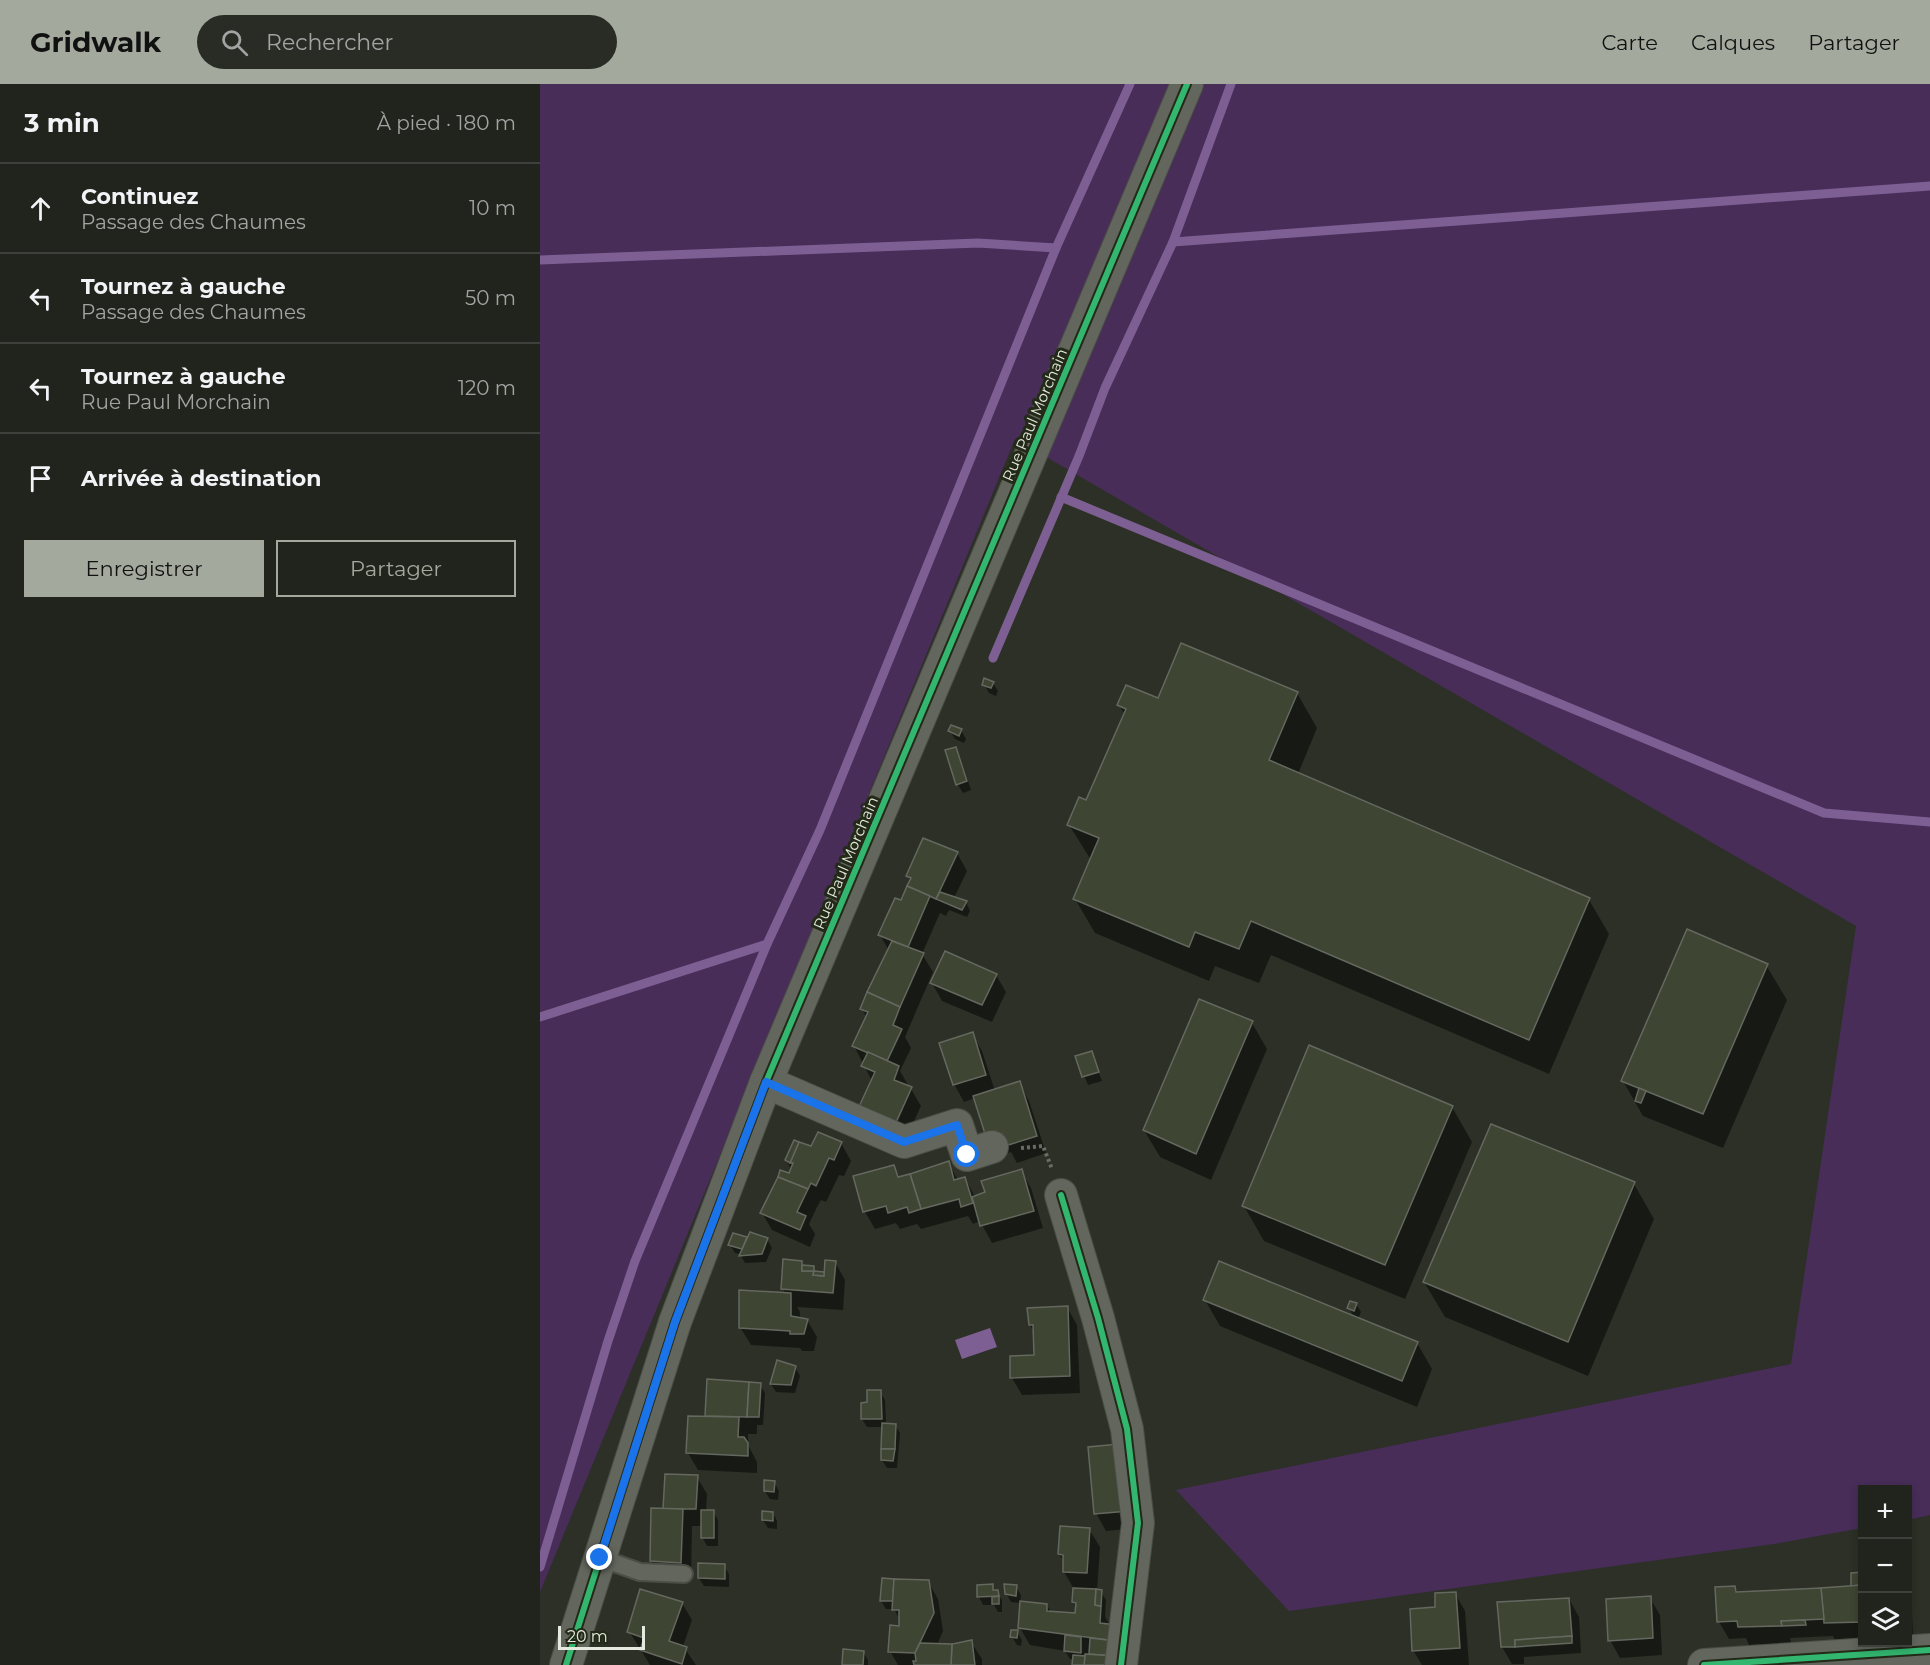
<!DOCTYPE html>
<html lang="fr">
<head>
<meta charset="utf-8">
<style>
  body { margin:0; font-family:Montserrat,sans-serif; background:#292c25; color:#f1f3f6 }
  .controls { position:absolute; right:18px; bottom:18px; display:grid; overflow:hidden; border-radius:0px; box-shadow:0 3px 9px #0003 }
  .controls button { width:54px; height:54px; display:grid; place-items:center; padding:0; border:0; border-bottom:2px solid #3e413b; background:#21241c; color:#f1f3f6; font:30px sans-serif }
  .scale { position:absolute; left:18px; bottom:15px; width:87px; box-sizing:border-box; padding-left:6px; border:3px solid #e5eadf; border-top:0; font-size:16px; line-height:21px; white-space:nowrap; color:#e5eadf; -webkit-text-stroke:4px #232a18; paint-order:stroke }
  .stop { position:absolute; width:18px; height:18px; margin:-14px; border:4px solid #1a73e8; border-radius:50%; background:#fff }
  .stop.end { background:#1a73e8; border-color:#fff; box-shadow:0 2px 6px #0008 }
  .list { margin:0; padding:0; list-style:none }
  h2 { display:flex; justify-content:space-between; align-items:center; height:78px; margin:0; padding:0 24px; font-size:26px }
  h2 small { font-size:20px; font-weight:400; color:#a2a4a3 }
  .list li { display:grid; grid-template-columns:39px 1fr auto; gap:18px; align-items:center; box-sizing:border-box; height:90px; padding:0 24px; border-top:2px solid #3e413b }
  .list b { display:block; font-size:22px; white-space:nowrap }
  .list p { margin:0; font-size:20px; white-space:nowrap; color:#a2a4a3 }
  .list em { font-size:20px; font-style:normal; color:#a2a4a3 }
  .actions { display:flex; gap:12px; padding:18px 24px }
  .actions a { flex:1; padding:14px 0; border:2px solid #a4a99e; border-radius:0px; text-align:center; font-size:21px; color:#a4a99e }
  .actions .main { background:#a4a99e; color:#111 }
  .icon { flex:none; width:33px; height:33px; fill:none; stroke:currentColor; stroke-width:2; stroke-linecap:round; stroke-linejoin:round }
  .map { position:relative; flex:none; width:1390px; height:1581px; overflow:hidden }
  header { display:flex; align-items:center; gap:36px; box-sizing:border-box; height:84px; padding:0 30px; background:#a4a99e; color:#111 }
  header strong { font-size:28px }
  nav { display:flex; gap:33px; margin-inline-start:auto; font-size:21px }
  .search { width:420px; height:54px; background:#292c25; display:flex; align-items:center; gap:15px; box-sizing:border-box; padding:0 21px; border-radius:33px; color:#a2a4a3; font-size:22px }
  main { display:flex }
  aside { flex:1; background:#21241c }
  .map>svg:first-child { display:block }
  .green { fill:#472d58 }
  .water { fill:#7e5f93 }
  .shadow { fill:#0007 }
  .lines { fill:none; stroke-linecap:round; stroke-linejoin:round }
  .stream { stroke:#7e5f93; stroke-width:9 }
  .building { fill:#3e4533; stroke:#64685f; stroke-width:1.5 }
  .service-casing { stroke:#4b4e45; stroke-width:20 }
  .minor-casing { stroke:#4b4e45; stroke-width:34 }
  .path { stroke:#686c64; stroke-width:4; stroke-dasharray:3 3; stroke-linecap:butt }
  .service { stroke:#62665d; stroke-width:16 }
  .minor { stroke:#62665d; stroke-width:32 }
  .cycleway-casing { stroke:#232a18; stroke-width:10 }
  .cycleway { stroke:#33b770; stroke-width:6 }
  .route { stroke:#1a73e8; stroke-width:8 }
  .labels { text-anchor:middle; stroke-width:6; stroke-linejoin:round; paint-order:stroke }
  .street-label { font-size:15px; fill:#e5eadf; stroke:#232a18 }
</style>
</head>
<body>
<header>
<strong>Gridwalk</strong>
<div class="search"><svg class="icon" aria-label="search" viewBox="0 0 24 24"><circle cx="10" cy="10" r="6"/><path d="M15 15l6 6"/></svg>Rechercher</div>
<nav><a>Carte</a><a>Calques</a><a>Partager</a></nav>
</header>
<main>
<aside>
<h2>3 min<small>À pied · 180 m</small></h2>
<ul class="list">
<li><svg class="icon" aria-label="ahead" viewBox="0 0 24 24"><path d="M12 20V5M6 11l6-6 6 6"/></svg><div><b>Continuez</b><p>Passage des Chaumes</p></div><em>10 m</em></li>
<li><svg class="icon" aria-label="left" viewBox="0 0 24 24"><path d="M17 20v-9H6M10 6l-5 5 5 5"/></svg><div><b>Tournez à gauche</b><p>Passage des Chaumes</p></div><em>50 m</em></li>
<li><svg class="icon" aria-label="left" viewBox="0 0 24 24"><path d="M17 20v-9H6M10 6l-5 5 5 5"/></svg><div><b>Tournez à gauche</b><p>Rue Paul Morchain</p></div><em>120 m</em></li>
<li><svg class="icon" aria-label="arrive" viewBox="0 0 24 24"><path d="M6 21V4h12l-3 4 3 4H6"/></svg><div><b>Arrivée à destination</b></div></li>
</ul>
<div class="actions"><a class="main">Enregistrer</a><a>Partager</a></div>
</aside>
<div class="map">
<svg width="1390" height="1581" viewBox="0 0 1390 1581">
  <rect width="100%" height="100%" fill="#2c3026"/>
  <!-- green -->
  <path class="green" d="M0,0H1390V1431L1368,1436V1406H1322V1444L1234,1460L749,1527L636,1406L1251,1280L1316,842L475,355L0,1508Z"/>
  <!-- water -->
  <path class="water" d="M450,1244L457,1263L422,1275L415,1256Z"/>
  <!-- shadow -->
  <g class="shadow">
    <path d="M453,599L458,607L456,612L449,609L444,600Z"/>
    <path d="M757,609L777,644L758,690L1049,816L1069,850L1009,990L731,871L719,899L675,882L669,897L555,849L535,815L551,776L529,741L547,718L585,631L579,621L619,616Z"/>
    <path d="M421,646L426,655L424,659L415,655L410,647Z"/>
    <path d="M416,665L420,673L431,706L423,709L418,701L407,667Z"/>
    <path d="M417,769L427,787L414,814L426,818L430,827L427,833L409,826L406,832L400,829L382,870L393,888L365,953L371,964L360,987L368,1001L367,1003L371,1005L381,1022L364,1059L314,962L327,934L322,925L349,867L340,851L362,818L371,798L368,792Z"/>
    <path d="M1226,881L1247,916L1183,1064L1103,1032L1083,997Z"/>
    <path d="M456,891L466,908L452,938L402,917L392,899Z"/>
    <path d="M712,939L727,965L671,1096L620,1073L604,1046Z"/>
    <path d="M432,950L442,967L455,1007L479,999L489,1017L506,1069L477,1079L471,1068L458,1072L435,1014L424,1018L414,1000Z"/>
    <path d="M551,969L562,997L548,1001L537,973Z"/>
    <path d="M912,1023L932,1058L865,1215L724,1157L704,1122Z"/>
    <path d="M951,1042L1094,1100L1114,1135L1048,1292L905,1233L884,1198Z"/>
    <path d="M278,1050L301,1059L311,1077L304,1092L299,1091L286,1118L281,1116L277,1123L269,1140L275,1150L270,1163L232,1146L222,1129L249,1091L251,1085L246,1076L272,1064Z"/>
    <path d="M408,1079L418,1096L425,1094L435,1113L447,1109L481,1087L491,1104L503,1144L452,1159L440,1137L433,1140L428,1132L381,1145L377,1140L360,1145L356,1139L335,1145L325,1128L315,1093L353,1082L360,1094Z"/>
    <path d="M194,1151L208,1155H227L232,1164L226,1178L205,1179L200,1170L195,1169L190,1161Z"/>
    <path d="M262,1178L264,1183L273,1184L276,1189H283L285,1193L295,1178L305,1196L303,1226L257,1223L260,1228V1235L267,1236L277,1253L274,1267H262L260,1264L211,1261L200,1243L246,1210L243,1205Z"/>
    <path d="M665,1216L814,1233L809,1224L816,1220L821,1228L818,1235L877,1259L892,1285L877,1323L680,1242Z"/>
    <path d="M527,1223L537,1241L540,1309L482,1311L472,1294L496,1272L494,1248L490,1241Z"/>
    <path d="M255,1283L260,1292L255,1309L236,1308L231,1300Z"/>
    <path d="M169,1296L220,1301L225,1309L223,1341H217V1350H208V1361L217,1378V1389L158,1386L148,1369L166,1334Z"/>
    <path d="M340,1308L345,1316L346,1340L355,1341L360,1349L357,1384H347L342,1376L343,1343H327L322,1335L323,1320H328Z"/>
    <path d="M589,1380L598,1444L566,1447L556,1429Z"/>
    <path d="M157,1393L167,1410L166,1427H173L178,1436V1462H167L162,1453L163,1442H152L151,1496L121,1495L111,1477L112,1426H125Z"/>
    <path d="M234,1398L239,1407L238,1416L230,1415L225,1407Z"/>
    <path d="M233,1429L237,1437V1445L228,1444L223,1436Z"/>
    <path d="M549,1445L560,1463L557,1507L561,1508L566,1516L565,1532L585,1574L534,1581V1575H530L525,1567L490,1561L480,1544L481,1519L471,1518L466,1509L476,1503L481,1511L480,1519L507,1521L511,1528L536,1530L537,1524L533,1518L534,1505L524,1488L525,1479L519,1470Z"/>
    <path d="M184,1482L189,1490V1503L164,1502L159,1494Z"/>
    <path d="M1313,1490H1322V1555L1295,1557L1293,1552L1250,1554L1251,1559L1209,1561L1206,1554L1189,1555L1179,1538L1194,1503L1198,1509L1313,1503Z"/>
    <path d="M388,1498L398,1515L403,1547L397,1561H412L431,1558L442,1575V1581H358L350,1567L360,1544V1536L354,1525H346L341,1517Z"/>
    <path d="M1368,1500L1371,1506L1373,1553H1368Z"/>
    <path d="M452,1502L462,1516V1528H458L454,1521H443L439,1513Z"/>
    <path d="M915,1509L925,1527L929,1581H882L873,1566L896,1524Z"/>
    <path d="M1110,1514L1120,1531L1122,1571L1080,1574L1070,1556Z"/>
    <path d="M1029,1515L1039,1533L1041,1569L984,1573V1580H972L962,1563Z"/>
    <path d="M142,1519L152,1536L143,1562L156,1581H110L89,1547Z"/>
    <path d="M477,1548L482,1556L481,1562L477,1561L472,1553Z"/>
    <path d="M323,1568L328,1576V1581H304Z"/>
  </g>
  <g class="lines">
    <!-- stream -->
    <g class="stream">
      <path d="M633,158L1390,102"/>
      <path d="M0,176L438,159L516,164"/>
      <path d="M521,413L1284,729L1390,738"/>
      <path d="M453,574L539,372L565,304L633,158L691,0"/>
      <path d="M0,933L227,860"/>
      <path d="M0,1483L68,1257L95,1177L227,860L280,746L516,164L590,0"/>
    </g>
  </g>
  <!-- building -->
  <g class="building">
    <path d="M641,559L758,608L729,676L1050,814L989,956L711,837L699,865L655,848L649,863L533,815L559,754L527,741L539,713L546,716L586,625L577,621L586,601L618,614Z"/>
    <path d="M444,594L454,598L451,604L442,601Z"/>
    <path d="M411,641L422,645L419,652L408,647Z"/>
    <path d="M416,663L427,697L416,701L405,666Z"/>
    <path d="M383,754L418,768L396,815L367,802L371,794L366,792Z"/>
    <path d="M367,802L390,812L368,863L338,851L355,814L361,816Z"/>
    <path d="M400,808L427,817L422,826L396,815Z"/>
    <path d="M1147,845L1228,880L1163,1030L1081,997Z"/>
    <path d="M352,857L384,869L360,923L327,908Z"/>
    <path d="M405,867L457,890L442,921L390,899Z"/>
    <path d="M327,908L360,923L353,941L362,945L347,977L312,962L328,928L320,925Z"/>
    <path d="M659,915L713,937L656,1070L603,1046Z"/>
    <path d="M433,948L446,991L413,1001L399,959Z"/>
    <path d="M769,961L913,1022L845,1181L702,1122Z"/>
    <path d="M552,967L559,988L542,993L535,972Z"/>
    <path d="M328,968L359,982L354,996L372,1003L354,1043L317,1027L335,988L321,982Z"/>
    <path d="M480,997L497,1052L465,1062L462,1050L447,1056L433,1012Z"/>
    <path d="M1099,1004L1106,1007L1101,1019L1095,1017Z"/>
    <path d="M951,1040L1095,1098L1028,1258L883,1198Z"/>
    <path d="M278,1048L302,1058L294,1076L289,1074L276,1102L271,1099L268,1105L238,1093L240,1086L249,1089L253,1079H250L259,1058L271,1062Z"/>
    <path d="M254,1056L259,1058L250,1079L245,1076Z"/>
    <path d="M409,1077L414,1096L425,1093L433,1119L421,1123L419,1115L381,1125L370,1090Z"/>
    <path d="M354,1081L358,1093L370,1090L381,1125L369,1129L367,1123L348,1129L346,1122L323,1128L313,1092Z"/>
    <path d="M482,1085L494,1127L440,1142L432,1113L445,1108L441,1097Z"/>
    <path d="M238,1093L268,1105L257,1128L266,1132L260,1146L220,1129Z"/>
    <path d="M210,1148L228,1154L222,1170L199,1172Z"/>
    <path d="M193,1149L207,1153L202,1165L188,1161Z"/>
    <path d="M243,1175L262,1177V1187H274L273,1191L284,1192L285,1176L296,1177L293,1209L241,1205Z"/>
    <path d="M679,1177L878,1258L862,1297L663,1216Z"/>
    <path d="M262,1181L274,1182V1187H262Z"/>
    <path d="M274,1187L284,1188V1192L273,1191Z"/>
    <path d="M199,1206L251,1209V1232L268,1235L264,1250H250V1247L199,1244Z"/>
    <path d="M810,1217L817,1219L814,1227L807,1224Z"/>
    <path d="M528,1222L530,1292L470,1294V1272L494,1271L493,1241H489L487,1224Z"/>
    <path d="M237,1276L256,1282L251,1301L230,1300Z"/>
    <path d="M167,1295L209,1298L207,1333L165,1332Z"/>
    <path d="M209,1298L221,1299L219,1333H207Z"/>
    <path d="M327,1306H341L342,1335H321V1319L327,1318Z"/>
    <path d="M148,1332L199,1333L198,1353H204L208,1359V1372L146,1369Z"/>
    <path d="M342,1339L356,1340L355,1365H341Z"/>
    <path d="M579,1360L589,1427L554,1430L548,1363Z"/>
    <path d="M341,1365H355L353,1377L341,1376Z"/>
    <path d="M125,1390L158,1391L156,1425H123Z"/>
    <path d="M224,1396L235,1397L234,1408L224,1407Z"/>
    <path d="M111,1424L143,1425L141,1479L110,1477Z"/>
    <rect x="161" y="1426" width="13" height="28"/>
    <path d="M222,1427L233,1428V1437L222,1436Z"/>
    <path d="M520,1442L550,1444L547,1489L523,1488V1471L518,1470Z"/>
    <path d="M158,1479L185,1480V1495L158,1494Z"/>
    <path d="M1322,1488V1501L1311,1502V1489Z"/>
    <path d="M342,1494L354,1495L353,1517H340Z"/>
    <path d="M354,1495L389,1496L394,1529L375,1569L348,1568L350,1541L359,1542V1526H352Z"/>
    <path d="M453,1500V1506H458L459,1512L437,1513V1501Z"/>
    <path d="M464,1500L477,1501L476,1512L465,1510Z"/>
    <path d="M1322,1501V1538L1284,1539L1281,1504Z"/>
    <path d="M1195,1502L1196,1508L1281,1504L1284,1535L1241,1537L1242,1542L1198,1543L1197,1537L1177,1538L1175,1503Z"/>
    <path d="M533,1504L556,1505L555,1521L561,1522L560,1539L577,1541L576,1557L478,1544L480,1517L507,1520V1527L535,1529L536,1519L532,1518Z"/>
    <path d="M100,1505L143,1518L129,1557L147,1563L142,1580L100,1566L104,1554L87,1548Z"/>
    <path d="M556,1505L562,1506L561,1522L555,1521Z"/>
    <path d="M916,1508L920,1564L872,1567L870,1525L895,1523V1509Z"/>
    <path d="M459,1512V1520H452V1513Z"/>
    <path d="M1111,1512L1113,1554L1068,1557L1066,1515Z"/>
    <path d="M1029,1514L1032,1552L975,1556V1563H961L957,1518Z"/>
    <path d="M1265,1536L1266,1541L1242,1542L1241,1537Z"/>
    <path d="M471,1546H478L477,1554L470,1553Z"/>
    <path d="M525,1551L541,1553V1569L524,1567Z"/>
    <path d="M1032,1552V1559L975,1563V1556Z"/>
    <path d="M550,1554L576,1557L575,1572L549,1570Z"/>
    <path d="M432,1556L435,1581H411L412,1560Z"/>
    <path d="M380,1559L412,1560L411,1581H374L373,1577H376L375,1569Z"/>
    <path d="M303,1565L324,1567L323,1581H302Z"/>
    <path d="M545,1570L575,1572L574,1581H544Z"/>
    <path d="M533,1571L545,1572L544,1581H532Z"/>
  </g>
  <g class="lines">
    <!-- service casing -->
    <g class="service-casing">
      <path id="service" d="M60,1474L100,1488L144,1490"/>
    </g>
    <!-- minor casing -->
    <g class="minor-casing">
      <g id="minor">
        <path d="M226,998L364,1058L417,1041L427,1071L452,1063"/>
        <path d="M521,1111L558,1234L587,1345L598,1439L581,1581"/>
        <path d="M26,1581L135,1238L226,998L647,0"/>
        <path d="M1164,1581L1390,1566"/>
      </g>
    </g>
    <!-- path -->
    <path class="path" d="M481,1064L503,1062L512,1085"/>
    <!-- service -->
    <use href="#service" class="service"/>
    <!-- minor -->
    <use href="#minor" class="minor"/>
    <!-- cycleway casing -->
    <g class="cycleway-casing">
      <g id="cycleway">
        <path d="M521,1111L558,1234L587,1345L598,1439L581,1581"/>
        <path d="M26,1581L135,1238L226,998L647,0"/>
        <path d="M1164,1581L1390,1566"/>
      </g>
    </g>
    <!-- cycleway -->
    <use href="#cycleway" class="cycleway"/>
  </g>
  <g class="lines">
    <!-- route -->
    <path class="route" d="M60,1474L135,1238L226,998L364,1058L417,1041L427,1071"/>
  </g>
  <g class="labels">
    <!-- street labels -->
    <g class="street-label">
      <text transform="translate(495 331) rotate(-67)" y="5">Rue Paul Morchain</text>
      <text transform="translate(306 779) rotate(-67)" y="5">Rue Paul Morchain</text>
    </g>
  </g>
</svg>
<div class="controls">
<button>+</button>
<button>−</button>
<button><svg class="icon" aria-label="layers" viewBox="0 0 24 24"><path d="M12 4l9 5-9 5-9-5zM3 14l9 5 9-5"/></svg></button>
</div>
<div class="scale">20 m</div>
<div class="stop" style="left:427px;top:1071px"></div>
<div class="stop end" style="left:60px;top:1474px"></div>
</div>
</main>
</body>
</html>
